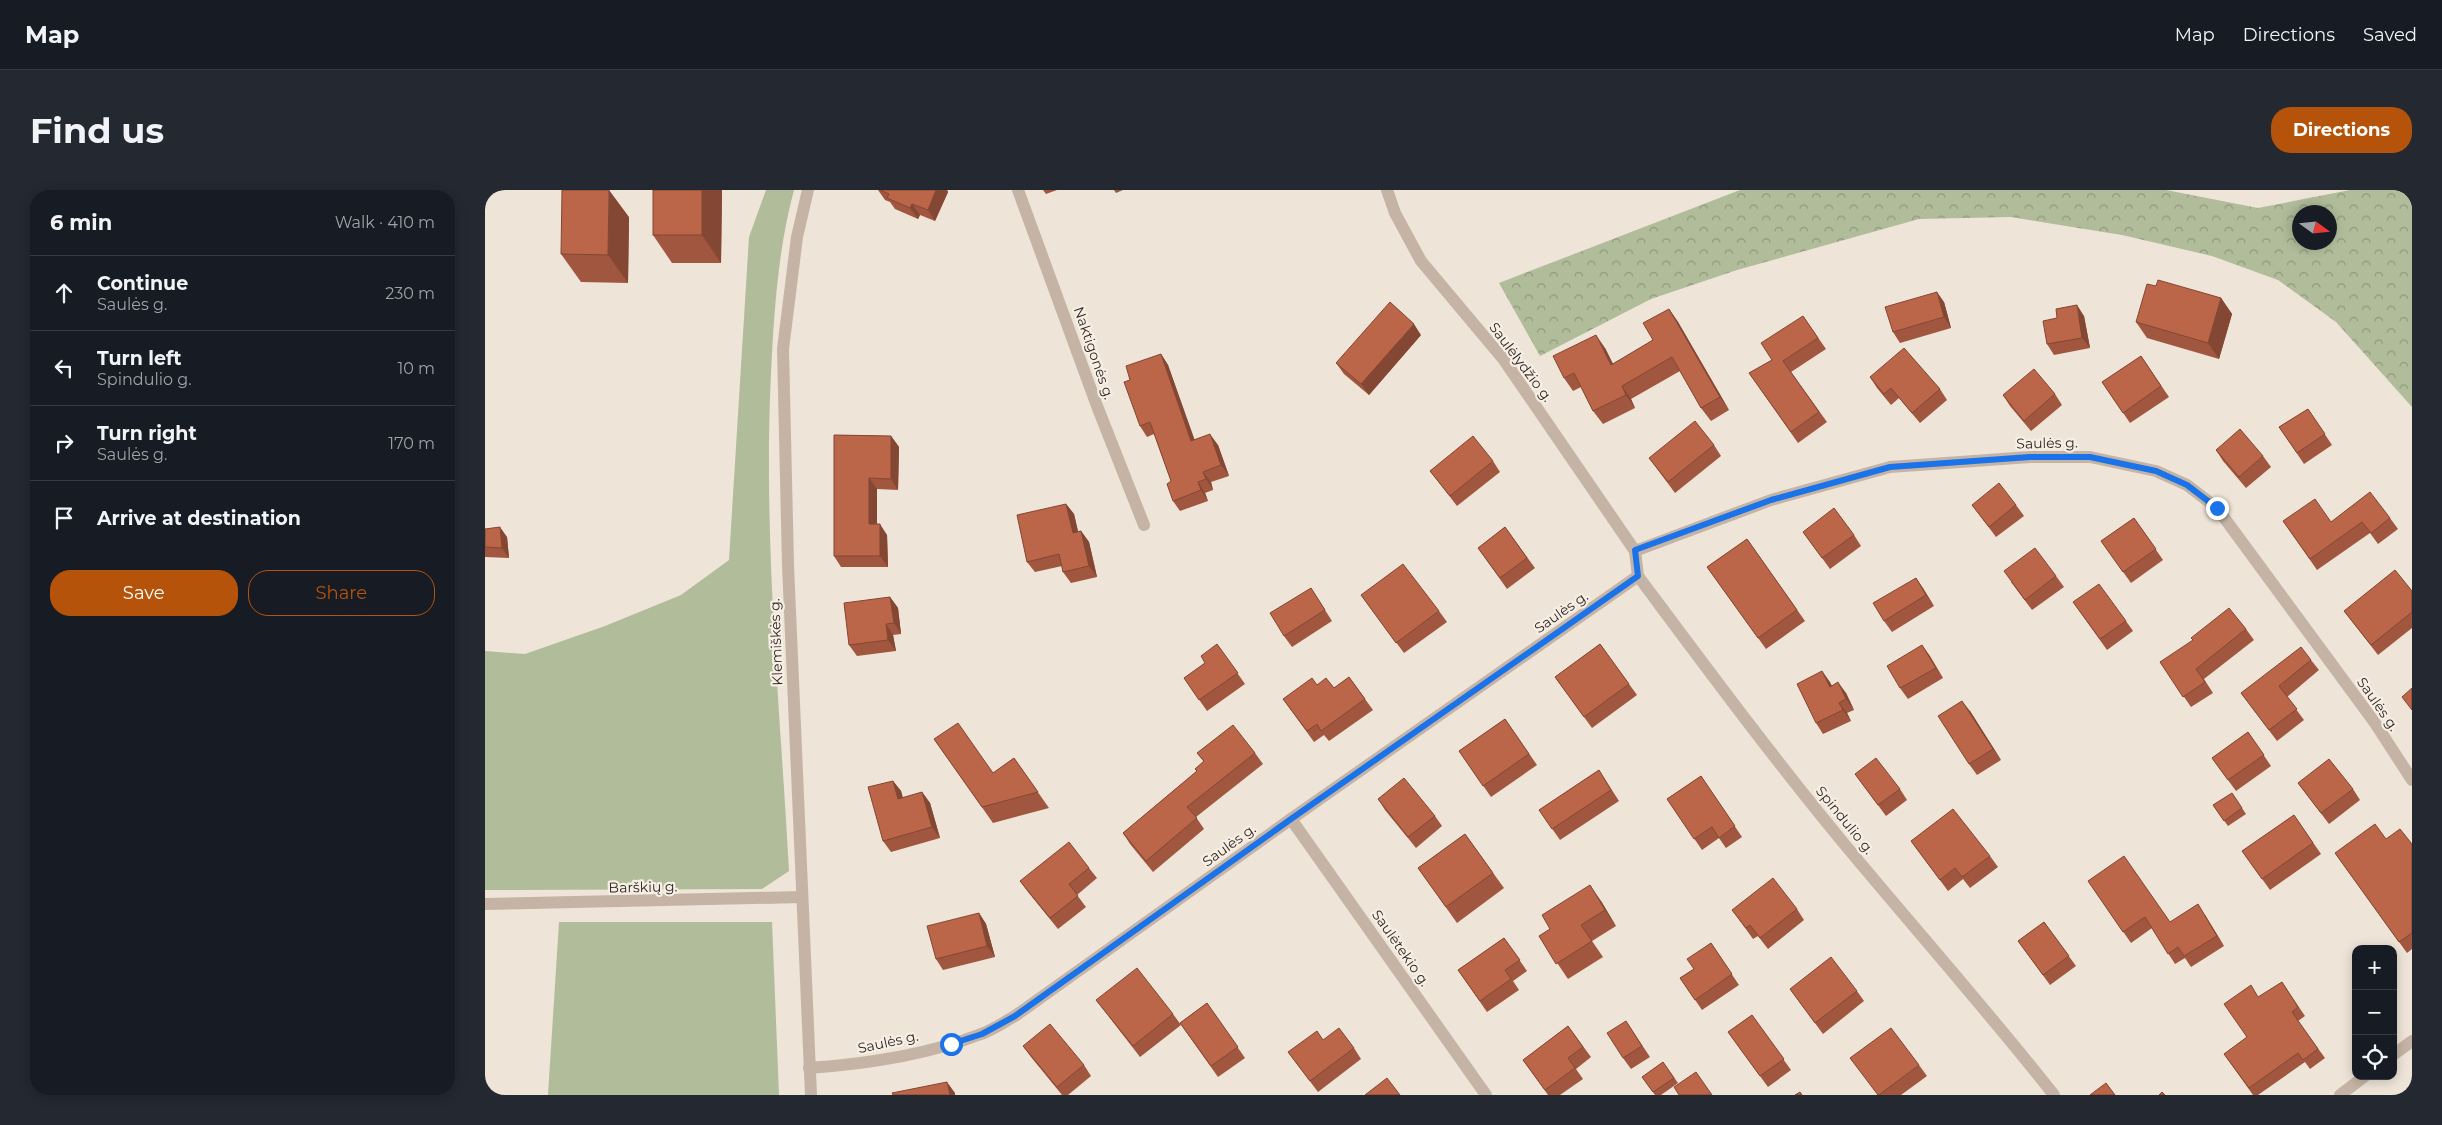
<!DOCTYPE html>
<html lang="en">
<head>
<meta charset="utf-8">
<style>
  body { margin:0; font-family:Montserrat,sans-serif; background:#242831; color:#f1f3f6 }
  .controls { position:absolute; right:15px; bottom:15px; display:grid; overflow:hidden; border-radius:10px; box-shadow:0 2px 12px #0003 }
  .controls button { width:45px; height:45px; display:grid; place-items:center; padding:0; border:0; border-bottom:1px solid #363941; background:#171b24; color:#f1f3f6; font:25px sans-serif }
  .compass { position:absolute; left:1807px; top:15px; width:45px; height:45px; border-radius:50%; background:#171b24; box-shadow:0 2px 12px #0003; rotate:105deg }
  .stop { position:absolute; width:15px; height:15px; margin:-11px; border:4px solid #1a73e8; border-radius:50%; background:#fff }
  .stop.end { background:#1a73e8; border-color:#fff; box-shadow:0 1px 5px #0008 }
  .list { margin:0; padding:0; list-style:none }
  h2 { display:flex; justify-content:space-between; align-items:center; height:65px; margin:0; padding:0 20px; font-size:21px }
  h2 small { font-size:16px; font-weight:400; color:#9ea1a6 }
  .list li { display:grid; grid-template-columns:32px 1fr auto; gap:15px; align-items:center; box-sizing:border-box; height:75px; padding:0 20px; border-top:1px solid #363941 }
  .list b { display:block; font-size:19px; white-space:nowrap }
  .list p { margin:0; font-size:16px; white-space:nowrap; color:#9ea1a6 }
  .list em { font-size:16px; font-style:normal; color:#9ea1a6 }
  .actions { display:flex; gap:10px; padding:15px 20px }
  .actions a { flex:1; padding:11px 0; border:1px solid #b45309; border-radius:20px; text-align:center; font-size:18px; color:#b45309 }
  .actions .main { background:#b45309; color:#fff }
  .icon { flex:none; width:28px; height:28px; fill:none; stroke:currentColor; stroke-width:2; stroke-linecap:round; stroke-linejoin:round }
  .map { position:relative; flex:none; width:1927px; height:905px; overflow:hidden; border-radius:20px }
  header { display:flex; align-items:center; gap:30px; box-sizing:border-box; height:70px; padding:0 25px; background:#171b24; border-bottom:1px solid #363941 }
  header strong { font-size:24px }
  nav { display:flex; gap:28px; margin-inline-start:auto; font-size:18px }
  .intro { display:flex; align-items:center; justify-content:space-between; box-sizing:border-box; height:120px; padding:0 30px }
  h1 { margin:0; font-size:35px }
  .button { padding:12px 22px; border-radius:20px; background:#b45309; color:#fff; font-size:18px; font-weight:700 }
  main { display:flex; gap:30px; padding:0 30px }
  aside { flex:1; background:#171b24; border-radius:20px; box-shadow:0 2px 12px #0003 }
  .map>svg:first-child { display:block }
  .grass { fill:#b0bc9a }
  .forest { fill:url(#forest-crowns); fill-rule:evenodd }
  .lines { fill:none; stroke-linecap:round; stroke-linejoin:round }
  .minor { stroke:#c5b4a5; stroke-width:12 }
  .wall { fill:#a1573f }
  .shaded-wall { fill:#834733 }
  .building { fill:#bb6549; stroke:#834733 }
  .route { stroke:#1a73e8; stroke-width:6 }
  .labels { text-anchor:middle; stroke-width:4.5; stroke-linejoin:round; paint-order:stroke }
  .street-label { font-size:14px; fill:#312926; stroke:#f7eee4 }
</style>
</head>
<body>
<header>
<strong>Map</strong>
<nav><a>Map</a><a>Directions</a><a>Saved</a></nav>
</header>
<div class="intro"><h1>Find us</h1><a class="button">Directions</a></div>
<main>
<aside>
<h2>6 min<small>Walk · 410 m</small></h2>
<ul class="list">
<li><svg class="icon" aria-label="ahead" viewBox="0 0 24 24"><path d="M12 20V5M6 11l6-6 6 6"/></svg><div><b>Continue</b><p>Saulės g.</p></div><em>230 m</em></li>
<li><svg class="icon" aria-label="left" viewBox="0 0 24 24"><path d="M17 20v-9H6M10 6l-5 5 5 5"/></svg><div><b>Turn left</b><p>Spindulio g.</p></div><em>10 m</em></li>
<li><svg class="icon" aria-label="right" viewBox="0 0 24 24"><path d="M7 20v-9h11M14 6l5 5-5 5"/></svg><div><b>Turn right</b><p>Saulės g.</p></div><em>170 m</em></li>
<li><svg class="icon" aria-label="arrive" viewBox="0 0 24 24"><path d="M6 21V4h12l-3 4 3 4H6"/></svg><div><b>Arrive at destination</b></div></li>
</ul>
<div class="actions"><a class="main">Save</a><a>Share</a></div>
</aside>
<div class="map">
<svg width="1927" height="905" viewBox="0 0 1927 905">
  <defs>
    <pattern id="forest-crowns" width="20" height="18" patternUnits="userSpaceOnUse" patternTransform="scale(1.25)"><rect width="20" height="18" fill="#b0bc9a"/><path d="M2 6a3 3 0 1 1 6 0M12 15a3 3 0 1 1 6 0" fill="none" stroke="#90997d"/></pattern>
  </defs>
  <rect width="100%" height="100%" fill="#eee4d8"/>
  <!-- grass -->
  <g class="grass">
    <path d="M281,0H309C293,59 289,122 286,183C278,349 295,516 304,681L277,699L0,700V461L40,464L120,436L196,405L244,370L264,47Z"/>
    <path d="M74,732H287L294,905H63Z"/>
  </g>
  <!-- forest -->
  <path class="forest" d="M1255,0H1681L1773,18L1865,0H1927V217L1851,132L1793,90L1727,66L1637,45L1526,27L1434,29L1252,80L1166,109L1055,166L1014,93ZM1814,22H1844V52H1814Z"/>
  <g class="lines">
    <!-- minor -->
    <g class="minor">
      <path d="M323,0L312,47L298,159L303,375L326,905"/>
      <path d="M533,0L612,216L659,335"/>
      <path d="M902,0L910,23L936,71L1019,170L1150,361L1153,386C1221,477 1288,568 1361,656C1430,739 1502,820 1569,905"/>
      <path d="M1150,361L1286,310L1405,277L1545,267H1605L1671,281L1702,295L1732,318L1890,533L1927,590"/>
      <path d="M806,629L1001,905"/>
      <path d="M0,714L317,707"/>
      <path d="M1908,865L1927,851"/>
      <path d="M324,878C381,874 442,865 496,844C508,840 519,832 530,826L806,629L1153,386"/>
      <path d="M1855,905L1880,886"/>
    </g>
  </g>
  <!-- wall -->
  <g class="wall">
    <path d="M168,0H237L236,73H187L168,45Z"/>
    <path d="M393,0H462L463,2L450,31L435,25L433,29L410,19L405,12L400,10Z"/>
    <path d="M558,0H572L561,4Z"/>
    <path d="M629,0H638L631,3Z"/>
    <path d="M144,27L143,93L96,92L76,64Z"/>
    <path d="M1671,96L1736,108L1747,124L1734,169L1662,148L1651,132Z"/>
    <path d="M1459,112L1466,138L1415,153L1408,142Z"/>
    <path d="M1184,119L1193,132L1244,220L1226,231L1216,218L1195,181L1146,209L1150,218L1118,234L1108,221L1096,197L1088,201L1079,188L1120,158L1128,174L1168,150Z"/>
    <path d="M1318,126L1341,159L1306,182L1342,232L1313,253L1264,183L1287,170Z"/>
    <path d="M1599,126L1605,158L1569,165L1562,154L1572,128Z"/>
    <path d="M936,145L884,205L859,184L851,173Z"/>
    <path d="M676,164L683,175L709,250L733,255L744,286L726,292L728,300L720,303L723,311L695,321L688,311L686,291L669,244L662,247L655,236L645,190Z"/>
    <path d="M1656,166L1684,207L1645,233L1617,192Z"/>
    <path d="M1385,187L1455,199L1462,210L1435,233L1414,208L1406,215L1392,198Z"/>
    <path d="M1570,204L1577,215L1546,241L1525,216L1518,205Z"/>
    <path d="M1823,219L1847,255L1819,274L1794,237Z"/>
    <path d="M349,245L406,246L414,257L413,300L392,299V334L402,345L403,377H356L349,366Z"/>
    <path d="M1229,255L1236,266L1190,303L1164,268Z"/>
    <path d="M1731,260L1778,266L1786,277L1761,298L1738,271Z"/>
    <path d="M1008,271L1015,282L972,316L945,281Z"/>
    <path d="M581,314L589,324L593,342L596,341L604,352L612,387L586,393L578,382L577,376L550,382L542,372Z"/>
    <path d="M1487,315H1531L1539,326L1511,347Z"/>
    <path d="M1649,328L1678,370L1646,393L1616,351Z"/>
    <path d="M1905,328L1913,339L1893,354L1885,343L1832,380L1798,331L1846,332Z"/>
    <path d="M1020,337L1050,378L1022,399L993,358Z"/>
    <path d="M0,339L22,347L24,368L0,367Z"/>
    <path d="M1318,342L1369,345L1376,356L1345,379Z"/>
    <path d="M1262,349L1320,431L1281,459L1222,377Z"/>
    <path d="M1571,386L1579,397L1547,420L1526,392Z"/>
    <path d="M1431,388L1449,416L1407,442L1399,431Z"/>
    <path d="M826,398L847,431L807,457L799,446Z"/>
    <path d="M1927,401V438L1893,465L1859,421Z"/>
    <path d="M876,405L954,421L962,432L919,463Z"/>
    <path d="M405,407L413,418L416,444L408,445L411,461L372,466L364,455Z"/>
    <path d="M1588,412L1641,431L1648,441L1622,460Z"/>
    <path d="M1761,439L1769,450L1719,489L1728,503L1706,517L1675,472Z"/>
    <path d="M732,454L760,494L722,521L699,488L720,473Z"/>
    <path d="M1115,454L1152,505L1107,538L1070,487Z"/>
    <path d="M1437,455L1458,488L1423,509L1415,498Z"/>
    <path d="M1826,470L1834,480L1802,507L1819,530L1792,551L1756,503Z"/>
    <path d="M1337,481L1347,496L1361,503L1369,520L1362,523L1366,531L1338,544L1331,533Z"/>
    <path d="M864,487L888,520L844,551L839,545L829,552L798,509L832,495L849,498Z"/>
    <path d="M1485,521L1516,570L1492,585L1484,574Z"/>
    <path d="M1020,529L1052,575L1006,607L974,561Z"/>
    <path d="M1763,542L1786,576L1751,601L1727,568Z"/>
    <path d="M449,549L508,583L529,568L564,618L508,633Z"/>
    <path d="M712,563H770L778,574L711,627L719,639L668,682L645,654L638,643L712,581L719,572Z"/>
    <path d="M1114,580L1134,611L1075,650L1054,620Z"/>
    <path d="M1370,584L1415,599L1422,610L1401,626Z"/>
    <path d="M1216,586L1257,647L1241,658L1234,648L1217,660L1182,609Z"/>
    <path d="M408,591L416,601L418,608L437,602L445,613L455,648L406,662L398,651Z"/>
    <path d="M1813,593L1868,599L1875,610L1844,634Z"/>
    <path d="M1747,603L1761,624L1743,636L1728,615Z"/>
    <path d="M893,609L950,626L957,636L931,658L900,620Z"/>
    <path d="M1809,625L1836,664L1785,700L1757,661Z"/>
    <path d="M980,644L1019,698L972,733L933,678Z"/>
    <path d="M1901,649L1927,654V759L1922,763L1850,663Z"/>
    <path d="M1426,651L1505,666L1513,677L1485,698L1478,689L1463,701Z"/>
    <path d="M604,678L612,688L592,705L601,717L573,739L543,702L535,691Z"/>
    <path d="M1603,691L1685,732L1720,725L1739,756L1706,777L1700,768L1690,774L1667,738L1646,753Z"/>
    <path d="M1116,711L1131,736L1107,751L1118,767L1083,789L1054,746Z"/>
    <path d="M1312,719L1319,730L1283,759L1273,746L1268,749L1247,720Z"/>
    <path d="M494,723L501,734L510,767L458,780L451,769Z"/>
    <path d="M1559,732L1591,776L1565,795L1533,751Z"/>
    <path d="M1019,748L1042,781L1028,791L1034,800L1002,822L973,780Z"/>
    <path d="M1226,753L1254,795L1217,820L1195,788L1209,779Z"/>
    <path d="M1797,792L1820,826L1813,831L1840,868L1825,879L1820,872L1773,905H1768L1739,864L1762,847L1774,807Z"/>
    <path d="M1305,799L1372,801L1379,811L1338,844Z"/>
    <path d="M611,810L688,824L696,835L655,867Z"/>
    <path d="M722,813L760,868L733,887L695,833Z"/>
    <path d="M1267,825L1306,880L1283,897L1243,842Z"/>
    <path d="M1141,831L1165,867L1146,879L1138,868Z"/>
    <path d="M1083,836L1106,867L1091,879L1098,889L1075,905H1063L1038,870Z"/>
    <path d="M838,850L869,858L876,869L833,902L803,862Z"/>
    <path d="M538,856L599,875L606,886L583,905H577L546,867Z"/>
    <path d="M1178,872L1193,893L1176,905H1170L1157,887Z"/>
    <path d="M1434,875L1442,886L1416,905H1392Z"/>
  </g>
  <!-- shaded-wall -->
  <g class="shaded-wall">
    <path d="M124,0L144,27L143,93L123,65Z"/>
    <path d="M217,0H237L236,73L217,45Z"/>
    <path d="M451,0H462L463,2L450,31L443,20Z"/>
    <path d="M427,14L435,25L433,29L425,18Z"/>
    <path d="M1452,102L1459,112L1466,138L1459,127Z"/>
    <path d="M1736,108L1747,124L1734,169L1723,153Z"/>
    <path d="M1592,115L1599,126L1605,158L1597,148Z"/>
    <path d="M1184,119L1193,132L1244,220L1235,207Z"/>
    <path d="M929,134L936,145L884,205L876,194Z"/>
    <path d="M1111,145L1120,158L1135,188L1126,175Z"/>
    <path d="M676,164L683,175L714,262L706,251Z"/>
    <path d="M1137,196L1146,209L1150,218L1141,205Z"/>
    <path d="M725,244L733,255L744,286L736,275Z"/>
    <path d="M406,246L414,257L413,300L406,289Z"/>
    <path d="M718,282L726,292L728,300L721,289Z"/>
    <path d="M384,288L392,299V345L384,334Z"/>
    <path d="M713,292L720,303L723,311L716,300Z"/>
    <path d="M581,314L589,324L596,354L588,343Z"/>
    <path d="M395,334L402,345L403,377L395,366Z"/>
    <path d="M15,337L22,347L24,368L17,358Z"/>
    <path d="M596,341L604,352L612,387L604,376Z"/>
    <path d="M1431,388L1438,398L1449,416L1441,405Z"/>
    <path d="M405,407L413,418L416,444L409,433Z"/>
    <path d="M401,434L408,445L411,461L403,450Z"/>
    <path d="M1437,455L1445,466L1458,488L1451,478Z"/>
    <path d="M1337,481L1345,492L1352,507L1345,497Z"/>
    <path d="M1353,492L1361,503L1369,520L1361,509Z"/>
    <path d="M1477,511L1485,521L1516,570L1508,559Z"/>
    <path d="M1354,513L1362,523L1366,531L1358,520Z"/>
    <path d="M408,591L416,601L421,620L413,609Z"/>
    <path d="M437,602L445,613L455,648L447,637Z"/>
    <path d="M1105,695L1116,711L1131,736L1120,720Z"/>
    <path d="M1713,714L1720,725L1739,756L1732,746Z"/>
    <path d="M494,723L501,734L510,767L502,756Z"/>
    <path d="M462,892L470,903V905H465Z"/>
  </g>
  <!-- building -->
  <g class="building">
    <path d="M77,0H124L123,65L76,64Z"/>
    <rect x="168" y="0" width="49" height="45"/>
    <path d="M395,0H451L443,20L427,14L425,18L402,8L404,4Z"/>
    <path d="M1673,90L1736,108L1723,153L1651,132L1662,94L1671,96Z"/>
    <path d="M1452,102L1459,127L1408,142L1400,117Z"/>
    <path d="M905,112L929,134L876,194L851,173Z"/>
    <path d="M1592,115L1597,148L1562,154L1558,131L1572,128L1571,119Z"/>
    <path d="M1184,119L1235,207L1216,218L1187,167L1137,196L1141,205L1108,221L1089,183L1079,188L1068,166L1111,145L1126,175L1168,150L1158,133Z"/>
    <path d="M1318,126L1333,148L1298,171L1334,222L1306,242L1264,183L1287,170L1276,153Z"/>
    <path d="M1419,158L1455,199L1427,223L1406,198L1399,204L1385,187Z"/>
    <path d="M676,164L706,251L725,244L736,275L718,282L721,289L713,292L716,300L688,311L682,294L686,291L665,232L655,236L639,192L645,190L641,176Z"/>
    <path d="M1656,166L1676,196L1638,223L1617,192Z"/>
    <path d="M1549,179L1570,204L1539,231L1518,205Z"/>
    <path d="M1823,219L1840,244L1812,263L1794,237Z"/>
    <path d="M1210,231L1229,255L1183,292L1164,268Z"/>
    <path d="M1755,239L1778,266L1754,287L1731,260Z"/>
    <path d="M349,245L406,246V289L384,288V334H395V366H349Z"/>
    <path d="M988,246L1008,271L965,306L945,281Z"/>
    <path d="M1514,293L1531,315L1504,337L1487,315Z"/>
    <path d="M1885,302L1905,328L1886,343L1877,332L1825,369L1798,331L1830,309L1846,332Z"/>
    <path d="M581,314L588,343L596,341L604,376L578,382L574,364L542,372L532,325Z"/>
    <path d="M1349,318L1369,345L1337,368L1318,342Z"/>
    <path d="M1649,328L1671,359L1638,382L1616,351Z"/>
    <path d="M15,337L17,358L0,357V339Z"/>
    <path d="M1020,337L1042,368L1015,388L993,358Z"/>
    <path d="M1262,349L1312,420L1273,448L1222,377Z"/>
    <path d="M1550,358L1571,386L1540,410L1519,381Z"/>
    <path d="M918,374L954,421L911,453L876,405Z"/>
    <path d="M1910,380L1927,401V422L1886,455L1859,421Z"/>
    <path d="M1431,388L1441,405L1399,431L1388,413Z"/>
    <path d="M1614,394L1641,431L1615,449L1588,412Z"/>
    <path d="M826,398L840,420L799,446L785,423Z"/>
    <path d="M405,407L409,433L401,434L403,450L364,455L359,413Z"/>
    <path d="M1744,418L1761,439L1711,479L1720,492L1698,507L1675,472L1708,450L1706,448Z"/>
    <path d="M732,454L753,483L714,510L699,488L720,473L716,466Z"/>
    <path d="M1115,454L1144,494L1099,527L1070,487Z"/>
    <path d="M1437,455L1451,478L1415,498L1402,476Z"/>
    <path d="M1816,457L1826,470L1794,496L1812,519L1784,540L1756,503Z"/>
    <path d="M1337,481L1345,497L1353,492L1361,509L1354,513L1358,520L1331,533L1312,494Z"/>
    <path d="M864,487L880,509L836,541L832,534L822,541L798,509L827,488L832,495L841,488L849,498Z"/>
    <path d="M1927,498V520L1917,507Z"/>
    <path d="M1477,511L1508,559L1484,574L1453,526Z"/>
    <path d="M1020,529L1044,564L998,596L974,561Z"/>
    <path d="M473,533L508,583L529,568L553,602L497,617L449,549Z"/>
    <path d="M748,535L770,563L702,617L712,628L661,671L638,643L712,581L710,579L719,571L712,563Z"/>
    <path d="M1763,542L1779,565L1743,590L1727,568Z"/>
    <path d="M1391,568L1415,599L1393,615L1370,584Z"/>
    <path d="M1844,569L1868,599L1836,623L1813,593Z"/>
    <path d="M1114,580L1126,600L1067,639L1054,620Z"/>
    <path d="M1216,586L1250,636L1234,648L1227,637L1209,649L1182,609Z"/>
    <path d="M919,588L950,626L923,647L893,609Z"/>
    <path d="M408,591L413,609L437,602L447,637L398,651L383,597Z"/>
    <path d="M1747,603L1757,618L1739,631L1728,615Z"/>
    <path d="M1468,619L1505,666L1477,687L1470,678L1455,690L1426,651Z"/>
    <path d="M1809,625L1828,653L1777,689L1757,661Z"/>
    <path d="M1890,634L1901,649L1915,639L1927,654V743L1914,752L1850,663Z"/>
    <path d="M980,644L1008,683L961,717L933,678Z"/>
    <path d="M584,652L604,678L584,694L593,706L565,728L535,691Z"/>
    <path d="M1639,666L1685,732L1713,714L1732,746L1699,766L1693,757L1683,764L1660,727L1638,742L1603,691Z"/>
    <path d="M1288,688L1312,719L1275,748L1265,735L1261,738L1247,720Z"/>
    <path d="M1105,695L1120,720L1096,735L1107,751L1071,774L1054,746L1065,739L1057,725Z"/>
    <path d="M494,723L502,756L451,769L442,736Z"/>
    <path d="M1559,732L1584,766L1558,785L1533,751Z"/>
    <path d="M1019,748L1035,770L1020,780L1026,789L995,811L973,780Z"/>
    <path d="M1226,753L1247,784L1210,810L1195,788L1209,779L1202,769Z"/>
    <path d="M1346,767L1372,801L1330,833L1305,799Z"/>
    <path d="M652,778L688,824L648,856L611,810Z"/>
    <path d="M1797,792L1813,817L1807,822L1833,859L1818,870L1813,863L1764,898L1739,864L1762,847L1739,814L1766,795L1773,807Z"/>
    <path d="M722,813L753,857L726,876L695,833Z"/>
    <path d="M1267,825L1299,869L1275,886L1243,842Z"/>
    <path d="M1141,831L1157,856L1138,868L1122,843Z"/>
    <path d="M565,834L599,875L572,897L538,856Z"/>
    <path d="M1083,836L1098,857L1083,868L1090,878L1060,900L1038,870Z"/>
    <path d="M854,838L869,858L825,891L803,862L832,841L838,850Z"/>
    <path d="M1406,838L1434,875L1394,905H1393L1365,868Z"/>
    <path d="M1178,872L1189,888L1168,902L1157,887Z"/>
    <path d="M1211,882L1227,905H1194L1189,897Z"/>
    <path d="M902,888L915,905H880Z"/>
    <path d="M462,892L465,905H408L407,903Z"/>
    <path d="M1621,893L1630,905H1605Z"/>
    <path d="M1315,902L1317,905H1310Z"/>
    <path d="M1677,902L1680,905H1674Z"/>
  </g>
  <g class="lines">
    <!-- route -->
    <path class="route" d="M466,854L497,844L530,826L806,629L1153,386L1150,360L1286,310L1405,277L1545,267H1605L1671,281L1702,295L1732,318"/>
  </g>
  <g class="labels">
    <!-- street labels -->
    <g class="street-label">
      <text transform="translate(609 163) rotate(71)" y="5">Naktigonės g.</text>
      <text transform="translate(1036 172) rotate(53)" y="5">Saulėlydžio g.</text>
      <text transform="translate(1562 253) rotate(-1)" y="5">Saulės g.</text>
      <text transform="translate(1076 422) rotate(-35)" y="5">Saulės g.</text>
      <text transform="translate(291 452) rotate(-92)" y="5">Klemiškės g.</text>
      <text transform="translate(1893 514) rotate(55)" y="5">Saulės g.</text>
      <text transform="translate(1360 630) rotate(51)" y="5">Spindulio g.</text>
      <text transform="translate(744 655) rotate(-36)" y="5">Saulės g.</text>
      <text transform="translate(158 697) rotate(-1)" y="5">Barškių g.</text>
      <text transform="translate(916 758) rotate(55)" y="5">Saulėtekio g.</text>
      <text transform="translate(403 852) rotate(-12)" y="5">Saulės g.</text>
    </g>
  </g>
</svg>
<div class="controls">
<button>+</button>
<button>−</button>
<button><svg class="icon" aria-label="locate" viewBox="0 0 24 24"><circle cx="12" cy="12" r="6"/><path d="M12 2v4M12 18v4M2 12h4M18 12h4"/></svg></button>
</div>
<svg class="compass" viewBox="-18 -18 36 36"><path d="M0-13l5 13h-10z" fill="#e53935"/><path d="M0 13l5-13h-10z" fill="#9ea1a6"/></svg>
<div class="stop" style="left:466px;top:854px"></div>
<div class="stop end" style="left:1732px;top:318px"></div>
</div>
</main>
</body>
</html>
